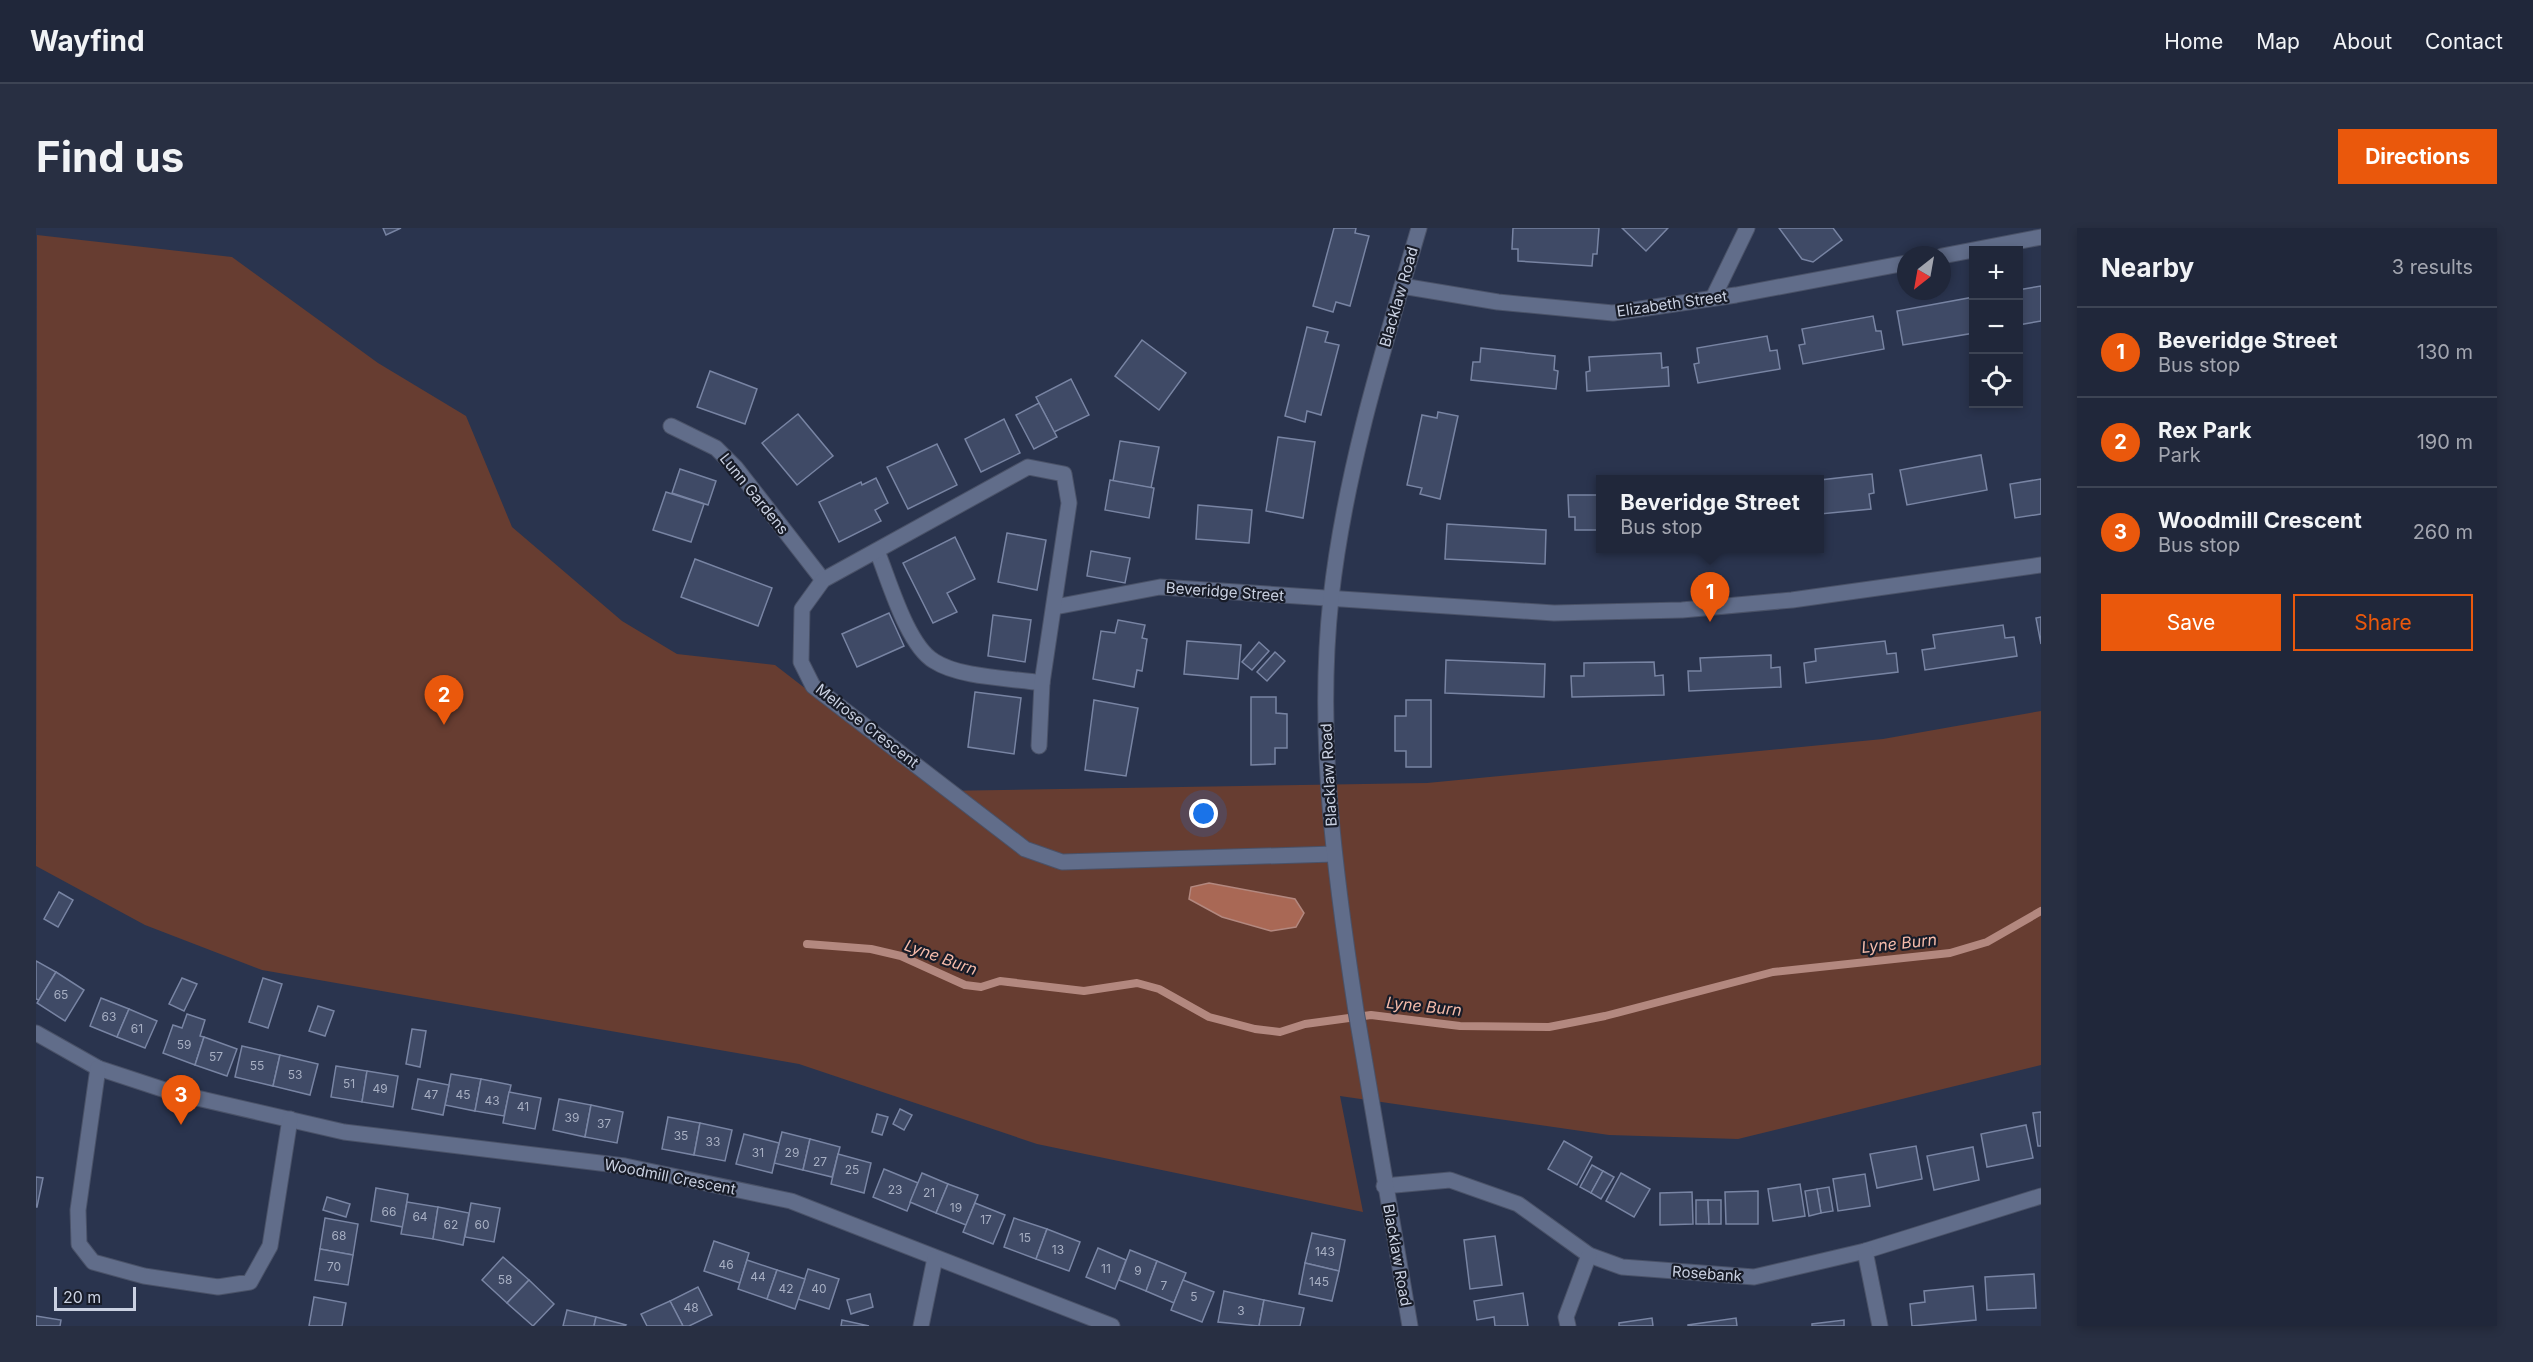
<!DOCTYPE html>
<html lang="en">
<head>
<meta charset="utf-8">
<style>
  body { margin:0; font-family:Inter,sans-serif; background:#282f42; color:#f1f3f6 }
  .controls { position:absolute; right:18px; top:18px; display:grid; overflow:hidden; border-radius:0px; box-shadow:0 3px 9px #0003 }
  .controls button { width:54px; height:54px; display:grid; place-items:center; padding:0; border:0; border-bottom:2px solid #3d4454; background:#20273a; color:#f1f3f6; font:30px sans-serif }
  .compass { position:absolute; left:1861px; top:18px; width:54px; height:54px; border-radius:50%; background:#20273a; box-shadow:0 3px 9px #0003; rotate:211deg }
  .scale { position:absolute; left:18px; bottom:15px; width:82px; box-sizing:border-box; padding-left:6px; border:3px solid #cad1e2; border-top:0; font-size:16px; line-height:21px; white-space:nowrap; color:#cad1e2; -webkit-text-stroke:4px #181c28; paint-order:stroke }
  .you { position:absolute; left:1168px; top:586px; width:21px; height:21px; margin:-15px; border:4px solid #fff; border-radius:50%; background:#1a73e8; box-shadow:0 0 0 9px #1a73e833 }
  .badge { display:grid; place-items:center; width:39px; height:39px; border-radius:50%; background:#ea580c; color:#fff; font-size:20px; font-weight:700 }
  .pin { position:absolute; translate:-50% -50px; filter:drop-shadow(0 2px 3px #0008) }
  .pin::after { content:''; position:absolute; top:32px; width:21px; height:18px; background:inherit; clip-path:polygon(0 0,100% 0,50% 100%) }
  .popup { position:absolute; left:1560px; top:247px; width:228px; height:78px; box-sizing:border-box; display:grid; place-content:center; border-radius:0px; background:#20273a; filter:drop-shadow(0 2px 4px #0005); font-size:20px; white-space:nowrap; color:#a2a5af }
  .popup b { font-size:22px; color:#f1f3f6 }
  .popup::after { content:''; position:absolute; left:50%; top:100%; margin-left:-12px; border:12px solid transparent; border-top-color:#20273a }
  .list { margin:0; padding:0; list-style:none }
  h2 { display:flex; justify-content:space-between; align-items:center; height:78px; margin:0; padding:0 24px; font-size:26px }
  h2 small { font-size:20px; font-weight:400; color:#a2a5af }
  .list li { display:grid; grid-template-columns:39px 1fr auto; gap:18px; align-items:center; box-sizing:border-box; height:90px; padding:0 24px; border-top:2px solid #3d4454 }
  .list b { display:block; font-size:22px; white-space:nowrap }
  .list p { margin:0; font-size:20px; white-space:nowrap; color:#a2a5af }
  .list em { font-size:20px; font-style:normal; color:#a2a5af }
  .actions { display:flex; gap:12px; padding:18px 24px }
  .actions a { flex:1; padding:14px 0; border:2px solid #ea580c; border-radius:0px; text-align:center; font-size:21px; color:#ea580c }
  .actions .main { background:#ea580c; color:#fff }
  .icon { flex:none; width:33px; height:33px; fill:none; stroke:currentColor; stroke-width:2; stroke-linecap:round; stroke-linejoin:round }
  .map { position:relative; flex:none; width:2005px; height:1098px; overflow:hidden; border-radius:0px }
  header { display:flex; align-items:center; gap:36px; box-sizing:border-box; height:84px; padding:0 30px; background:#20273a; border-bottom:2px solid #3d4454 }
  header strong { font-size:28px }
  nav { display:flex; gap:33px; margin-inline-start:auto; font-size:21px }
  .intro { display:flex; align-items:center; justify-content:space-between; box-sizing:border-box; height:144px; padding:0 36px }
  h1 { margin:0; font-size:42px }
  .button { padding:15px 27px; border-radius:0px; background:#ea580c; color:#fff; font-size:21px; font-weight:700 }
  main { display:flex; gap:36px; padding:0 36px }
  aside { flex:1; background:#20273a; border-radius:0px; box-shadow:0 3px 9px #0003 }
  .map>svg:first-child { display:block }
  .green { fill:#673d31 }
  .water { fill:#a96855; stroke:#b3887f; stroke-width:1.5 }
  .lines { fill:none; stroke-linecap:round; stroke-linejoin:round }
  .stream { stroke:#b3887f; stroke-width:8 }
  .building { fill:#3f4a66; stroke:#7884a3; stroke-width:1.5 }
  .minor-casing { stroke:#4a5268; stroke-width:17 }
  .minor { stroke:#616d8a; stroke-width:15 }
  .labels { text-anchor:middle; stroke-width:4.5; stroke-linejoin:round; paint-order:stroke }
  .number-label { font-size:12px; fill:#a7afc3 }
  .street-label { font-size:15px; fill:#cad1e2; stroke:#181c28 }
  .water-label { font-size:16px; font-style:italic; fill:#f5bbaa; stroke:#181c28 }
</style>
</head>
<body>
<header>
<strong>Wayfind</strong>
<nav><a>Home</a><a>Map</a><a>About</a><a>Contact</a></nav>
</header>
<div class="intro"><h1>Find us</h1><a class="button">Directions</a></div>
<main>
<div class="map">
<svg width="2005" height="1098" viewBox="0 0 2005 1098">
  <rect width="100%" height="100%" fill="#2a344e"/>
  <!-- green -->
  <path class="green" d="M1,7L196,29L342,135L430,188L476,299L586,393L641,426L739,437L902,563L1391,555L1847,511L2005,483V837L1702,911L1573,907L1304,868L1327,984L1001,916L763,836L226,742L109,697L0,638Z"/>
  <!-- water -->
  <path class="water" d="M1173,655L1259,671L1268,685L1260,699L1235,703L1186,689L1153,671L1155,659Z"/>
  <g class="lines">
    <!-- stream -->
    <path class="stream" d="M771,716L835,721L865,728L929,757L945,759L964,753L1048,763L1101,755L1123,761L1173,789L1219,801L1244,804L1269,796L1335,787L1424,798L1513,799L1569,788L1737,744L1914,725L1951,714L2005,683"/>
  </g>
  <!-- building -->
  <g class="building">
    <path d="M347,0H365L350,7Z"/>
    <path d="M1298,0H1320L1319,5L1333,8L1314,78L1300,74L1297,84L1277,78Z"/>
    <path d="M1477,0H1563L1561,26H1557L1556,38L1482,33V21H1476Z"/>
    <path d="M1586,0H1632L1610,23Z"/>
    <path d="M1743,0H1797L1806,12L1777,34L1766,31Z"/>
    <path d="M2005,58V93L1982,97V62Z"/>
    <path d="M1938,69V105L1867,117L1861,83Z"/>
    <path d="M1837,88L1840,103H1845L1848,121L1767,136L1763,117L1769,116L1766,101Z"/>
    <path d="M1271,99L1292,104L1289,114L1303,117L1285,187L1271,183L1269,194L1249,188Z"/>
    <path d="M1731,108L1734,123L1741,122L1744,141L1662,155L1658,136L1663,135L1661,120Z"/>
    <path d="M1106,112L1150,145L1123,182L1079,148Z"/>
    <path d="M1445,120L1519,128L1518,142L1522,143L1520,161L1435,152L1437,134H1444Z"/>
    <path d="M1625,125L1626,140L1632,139L1633,158L1551,163L1550,144L1554,143L1553,129Z"/>
    <path d="M674,143L721,161L709,196L661,179Z"/>
    <path d="M1035,151L1053,187L1018,204L1000,169Z"/>
    <path d="M1003,175L1021,209L998,221L980,187Z"/>
    <path d="M1402,184L1422,188L1404,271L1384,266L1386,260L1371,257L1386,187L1401,190Z"/>
    <path d="M762,186L797,228L761,257L726,215Z"/>
    <path d="M968,191L984,225L945,244L929,211Z"/>
    <path d="M1242,209L1279,214L1267,290L1230,283Z"/>
    <path d="M1084,213L1123,219L1115,260L1077,253Z"/>
    <path d="M901,216L921,257L872,281L851,239Z"/>
    <path d="M1945,227L1951,262L1871,277L1864,242Z"/>
    <path d="M644,241L680,253L672,277L636,265Z"/>
    <path d="M1836,246L1838,265L1833,266L1835,281L1784,286V252Z"/>
    <path d="M840,250L852,275L839,282L845,293L803,314L783,274L825,254L826,257Z"/>
    <path d="M2005,251V286L1979,290L1974,256Z"/>
    <path d="M1074,252L1118,260L1113,290L1069,282Z"/>
    <path d="M630,264L668,276L655,314L617,302Z"/>
    <path d="M1532,267H1564V302H1539V289H1533Z"/>
    <path d="M1162,277L1216,282L1213,315L1160,311Z"/>
    <path d="M1411,296L1510,302L1509,336L1409,331Z"/>
    <path d="M971,305L1010,312L1001,362L962,354Z"/>
    <path d="M919,309L939,351L911,365L921,384L897,395L867,335Z"/>
    <path d="M1055,323L1094,330L1089,355L1051,348Z"/>
    <path d="M659,331L736,360L722,398L645,369Z"/>
    <path d="M853,385L868,418L821,439L806,406Z"/>
    <path d="M957,387L995,392L989,434L952,428Z"/>
    <path d="M2005,389V416L2000,390Z"/>
    <path d="M1082,392L1109,397L1106,410L1111,411L1106,443L1101,442L1098,459L1057,451L1065,403L1079,405Z"/>
    <path d="M1967,397L1969,410L1978,409L1981,428L1889,442L1886,422L1899,420L1897,407Z"/>
    <path d="M1151,413L1205,417L1202,451L1148,446Z"/>
    <path d="M1849,413L1851,426L1860,425L1862,444L1770,455L1768,435L1780,433L1779,421Z"/>
    <path d="M1223,414L1233,423L1216,442L1206,434Z"/>
    <path d="M1239,424L1249,433L1231,453L1221,444Z"/>
    <path d="M1735,427V440L1744,439L1745,459L1653,463L1652,443H1665L1664,430Z"/>
    <path d="M1410,432L1509,436L1508,469L1409,465Z"/>
    <path d="M1618,434L1619,448L1627,447L1628,467L1536,469L1535,448H1548V435Z"/>
    <path d="M939,464L985,470L978,526L932,519Z"/>
    <path d="M1215,469H1240V485L1251,486V520H1239V536L1215,537Z"/>
    <path d="M1058,472L1102,480L1090,548L1049,542Z"/>
    <path d="M1370,472H1395V539H1370V523H1359V488H1370Z"/>
    <path d="M23,664L37,672L22,699L8,691Z"/>
    <path d="M0,733L20,744L3,772L0,771Z"/>
    <path d="M20,744L48,762L29,793L1,775Z"/>
    <path d="M146,750L161,756L148,783L133,776Z"/>
    <path d="M227,750L246,756L232,800L213,794Z"/>
    <path d="M65,770L93,781L81,809L54,798Z"/>
    <path d="M282,778L298,783L289,808L273,803Z"/>
    <path d="M93,781L121,793L109,820L81,809Z"/>
    <path d="M151,786L169,792L164,808L168,809L159,837L127,825L137,797L146,800Z"/>
    <path d="M376,801L390,803L384,839L370,836Z"/>
    <path d="M168,809L201,821L191,848L159,837Z"/>
    <path d="M206,818L244,827L237,858L199,849Z"/>
    <path d="M244,827L282,836L274,867L237,858Z"/>
    <path d="M300,838L331,843L326,874L295,869Z"/>
    <path d="M331,843L362,848L357,879L326,874Z"/>
    <path d="M415,846L445,851L439,883L409,877Z"/>
    <path d="M382,851L413,857L407,887L376,881Z"/>
    <path d="M445,851L475,857L468,888L439,883Z"/>
    <path d="M473,864L505,870L499,901L467,895Z"/>
    <path d="M523,871L555,877L549,909L517,902Z"/>
    <path d="M555,877L587,884L581,915L549,909Z"/>
    <path d="M864,881L876,887L868,902L857,896Z"/>
    <path d="M2005,884V918H2002L1997,885Z"/>
    <path d="M841,886L852,889L846,907L836,904Z"/>
    <path d="M632,889L664,895L658,927L626,921Z"/>
    <path d="M664,895L696,902L689,933L658,927Z"/>
    <path d="M1990,897L1997,930L1951,939L1945,906Z"/>
    <path d="M746,904L774,911L767,942L738,935Z"/>
    <path d="M708,906L743,915L736,945L700,936Z"/>
    <path d="M774,911L804,919L796,949L767,942Z"/>
    <path d="M1528,913L1556,929L1541,957L1512,941Z"/>
    <path d="M1880,918L1886,951L1841,960L1834,926Z"/>
    <path d="M1937,919L1943,952L1898,962L1891,928Z"/>
    <path d="M802,926L835,935L828,965L795,956Z"/>
    <path d="M1556,937L1567,943L1555,965L1544,959Z"/>
    <path d="M848,941L882,955L871,983L837,969Z"/>
    <path d="M1567,943L1578,949L1565,971L1555,965Z"/>
    <path d="M886,945L912,956L900,985L874,974Z"/>
    <path d="M1585,945L1614,961L1598,989L1570,973Z"/>
    <path d="M1829,946L1834,978L1802,983L1797,951Z"/>
    <path d="M0,949L7,950L1,979H0Z"/>
    <path d="M912,956L942,967L930,997L900,985Z"/>
    <path d="M1764,956L1769,988L1737,993L1732,961Z"/>
    <path d="M1793,959L1797,983L1785,985L1781,961Z"/>
    <path d="M340,960L372,966L367,999L335,993Z"/>
    <path d="M1781,961L1785,985L1773,988L1769,963Z"/>
    <path d="M1722,963V996H1690L1689,964Z"/>
    <path d="M1656,964L1657,996L1624,997V965Z"/>
    <path d="M291,969L314,976L310,989L287,982Z"/>
    <path d="M1660,972H1672L1673,996H1660Z"/>
    <path d="M1672,972H1685V996H1673Z"/>
    <path d="M371,974L402,979L397,1011L365,1006Z"/>
    <path d="M435,975L464,980L458,1014L429,1009Z"/>
    <path d="M939,975L969,987L957,1016L927,1004Z"/>
    <path d="M402,979L433,985L427,1017L397,1011Z"/>
    <path d="M289,990L322,996L317,1027L284,1021Z"/>
    <path d="M978,990L1011,1001L1000,1031L968,1019Z"/>
    <path d="M1011,1001L1044,1014L1033,1043L1000,1031Z"/>
    <path d="M1276,1005L1309,1012L1303,1043L1269,1035Z"/>
    <path d="M1459,1008L1466,1057L1434,1061L1428,1012Z"/>
    <path d="M678,1013L713,1025L704,1055L668,1043Z"/>
    <path d="M1062,1020L1090,1032L1079,1061L1050,1049Z"/>
    <path d="M284,1021L317,1027L312,1057L279,1052Z"/>
    <path d="M1094,1022L1121,1033L1110,1063L1083,1052Z"/>
    <path d="M467,1029L493,1052L471,1075L446,1052Z"/>
    <path d="M711,1032L741,1042L731,1071L702,1061Z"/>
    <path d="M1121,1033L1150,1045L1138,1075L1110,1063Z"/>
    <path d="M1269,1035L1303,1043L1296,1073L1263,1066Z"/>
    <path d="M772,1041L803,1051L793,1081L762,1071Z"/>
    <path d="M741,1042L769,1051L759,1081L731,1071Z"/>
    <path d="M1998,1046L2000,1080L1951,1082L1949,1049Z"/>
    <path d="M493,1052L518,1076L497,1098L471,1075Z"/>
    <path d="M1147,1052L1178,1064L1166,1094L1135,1082Z"/>
    <path d="M1937,1058L1940,1092L1876,1098L1874,1076L1889,1074L1888,1063Z"/>
    <path d="M662,1059L676,1087L653,1098H647L634,1073Z"/>
    <path d="M1188,1063L1228,1072L1223,1098L1182,1094Z"/>
    <path d="M1487,1065L1492,1098H1459L1458,1089L1441,1092L1438,1073Z"/>
    <path d="M834,1066L837,1079L815,1086L811,1072Z"/>
    <path d="M278,1069L310,1075L306,1098H273Z"/>
    <path d="M1228,1072L1268,1080L1264,1098H1223Z"/>
    <path d="M634,1073L647,1098H611L605,1086Z"/>
    <path d="M531,1082L560,1089L558,1098H527Z"/>
    <path d="M0,1088L25,1092L24,1098H0Z"/>
    <path d="M560,1089L590,1097L589,1098H558Z"/>
    <path d="M1616,1090L1617,1098H1583V1095Z"/>
    <path d="M1700,1090L1701,1098H1652V1097Z"/>
    <path d="M806,1092L833,1098H805Z"/>
    <path d="M1808,1092V1098H1776V1096Z"/>
  </g>
  <g class="lines">
    <!-- minor casing -->
    <g class="minor-casing">
      <g id="minor">
        <path d="M1906,28L2005,9"/>
        <path d="M1366,58L1462,74L1577,85L1700,67L1870,35"/>
        <path d="M1677,70L1711,0"/>
        <path d="M635,198L680,220L700,240L787,352"/>
        <path d="M841,323C853,352 871,417 898,433C924,450 975,450 1006,455"/>
        <path d="M1019,379L1124,359L1518,385L1646,382L1756,372L2005,337"/>
        <path d="M1003,518L1006,455L1033,275L1028,246L992,239L787,352L766,381L765,434L777,458L989,621L1026,634L1298,626"/>
        <path d="M0,805L62,840L135,864L308,904L589,938L755,973L1076,1098"/>
        <path d="M62,840L42,982L43,1016L57,1034L108,1048L182,1059L214,1054L234,1018L254,891"/>
        <path d="M1348,958L1414,952L1482,976L1553,1027L1586,1039L1718,1049L1829,1023L2005,968"/>
        <path d="M1829,1023L1844,1098"/>
        <path d="M885,1098L899,1030"/>
        <path d="M1374,1098C1355,993 1337,888 1320,783C1299,647 1280,508 1295,370C1309,244 1347,122 1383,0"/>
        <path d="M1532,1098L1530,1089L1553,1027"/>
      </g>
    </g>
    <!-- minor -->
    <use href="#minor" class="minor"/>
  </g>
  <g class="labels">
    <!-- number labels -->
    <g class="number-label">
      <text x="25" y="771">65</text>
      <text x="73" y="793">63</text>
      <text x="101" y="805">61</text>
      <text x="148" y="821">59</text>
      <text x="180" y="833">57</text>
      <text x="221" y="842">55</text>
      <text x="259" y="851">53</text>
      <text x="313" y="860">51</text>
      <text x="344" y="865">49</text>
      <text x="395" y="871">47</text>
      <text x="427" y="871">45</text>
      <text x="456" y="877">43</text>
      <text x="487" y="883">41</text>
      <text x="536" y="894">39</text>
      <text x="568" y="900">37</text>
      <text x="645" y="912">35</text>
      <text x="677" y="918">33</text>
      <text x="722" y="929">31</text>
      <text x="756" y="929">29</text>
      <text x="784" y="938">27</text>
      <text x="816" y="946">25</text>
      <text x="859" y="966">23</text>
      <text x="893" y="969">21</text>
      <text x="920" y="984">19</text>
      <text x="353" y="988">66</text>
      <text x="384" y="993">64</text>
      <text x="950" y="996">17</text>
      <text x="415" y="1001">62</text>
      <text x="446" y="1001">60</text>
      <text x="303" y="1012">68</text>
      <text x="989" y="1014">15</text>
      <text x="1022" y="1026">13</text>
      <text x="1289" y="1028">143</text>
      <text x="690" y="1041">46</text>
      <text x="298" y="1043">70</text>
      <text x="1070" y="1045">11</text>
      <text x="1102" y="1047">9</text>
      <text x="722" y="1053">44</text>
      <text x="469" y="1056">58</text>
      <text x="1283" y="1058">145</text>
      <text x="1128" y="1062">7</text>
      <text x="750" y="1065">42</text>
      <text x="783" y="1065">40</text>
      <text x="1158" y="1073">5</text>
      <text x="655" y="1084">48</text>
      <text x="1205" y="1087">3</text>
    </g>
    <!-- street labels -->
    <g class="street-label">
      <text transform="translate(1363 69) rotate(-74)" y="5">Blacklaw Road</text>
      <text transform="translate(1636 76) rotate(-8)" y="5">Elizabeth Street</text>
      <text transform="translate(718 266) rotate(51)" y="5">Lunn Gardens</text>
      <text transform="translate(1189 364) rotate(4)" y="5">Beveridge Street</text>
      <text transform="translate(831 498) rotate(38)" y="5">Melrose Crescent</text>
      <text transform="translate(1293 547) rotate(-93)" y="5">Blacklaw Road</text>
      <text transform="translate(634 949) rotate(11)" y="5">Woodmill Crescent</text>
      <text transform="translate(1361 1027) rotate(80)" y="5">Blacklaw Road</text>
      <text transform="translate(1671 1046) rotate(4)" y="5">Rosebank</text>
    </g>
    <!-- water labels -->
    <g class="water-label">
      <text transform="translate(1863 715) rotate(-6)" y="6">Lyne Burn</text>
      <text transform="translate(905 729) rotate(20)" y="6">Lyne Burn</text>
      <text transform="translate(1388 778) rotate(6)" y="6">Lyne Burn</text>
    </g>
  </g>
</svg>
<div class="controls">
<button>+</button>
<button>−</button>
<button><svg class="icon" aria-label="locate" viewBox="0 0 24 24"><circle cx="12" cy="12" r="6"/><path d="M12 2v4M12 18v4M2 12h4M18 12h4"/></svg></button>
</div>
<svg class="compass" viewBox="-18 -18 36 36"><path d="M0-13l5 13h-10z" fill="#e53935"/><path d="M0 13l5-13h-10z" fill="#a2a5af"/></svg>
<div class="scale">20 m</div>
<div class="you"></div>
<div class="pin badge" style="left:1674px;top:394px">1</div>
<div class="popup"><b>Beveridge Street</b>Bus stop</div>
<div class="pin badge" style="left:408px;top:497px">2</div>
<div class="pin badge" style="left:145px;top:897px">3</div>
</div>
<aside>
<h2>Nearby<small>3 results</small></h2>
<ul class="list">
<li><span class="badge">1</span><div><b>Beveridge Street</b><p>Bus stop</p></div><em>130 m</em></li>
<li><span class="badge">2</span><div><b>Rex Park</b><p>Park</p></div><em>190 m</em></li>
<li><span class="badge">3</span><div><b>Woodmill Crescent</b><p>Bus stop</p></div><em>260 m</em></li>
</ul>
<div class="actions"><a class="main">Save</a><a>Share</a></div>
</aside>
</main>
</body>
</html>
